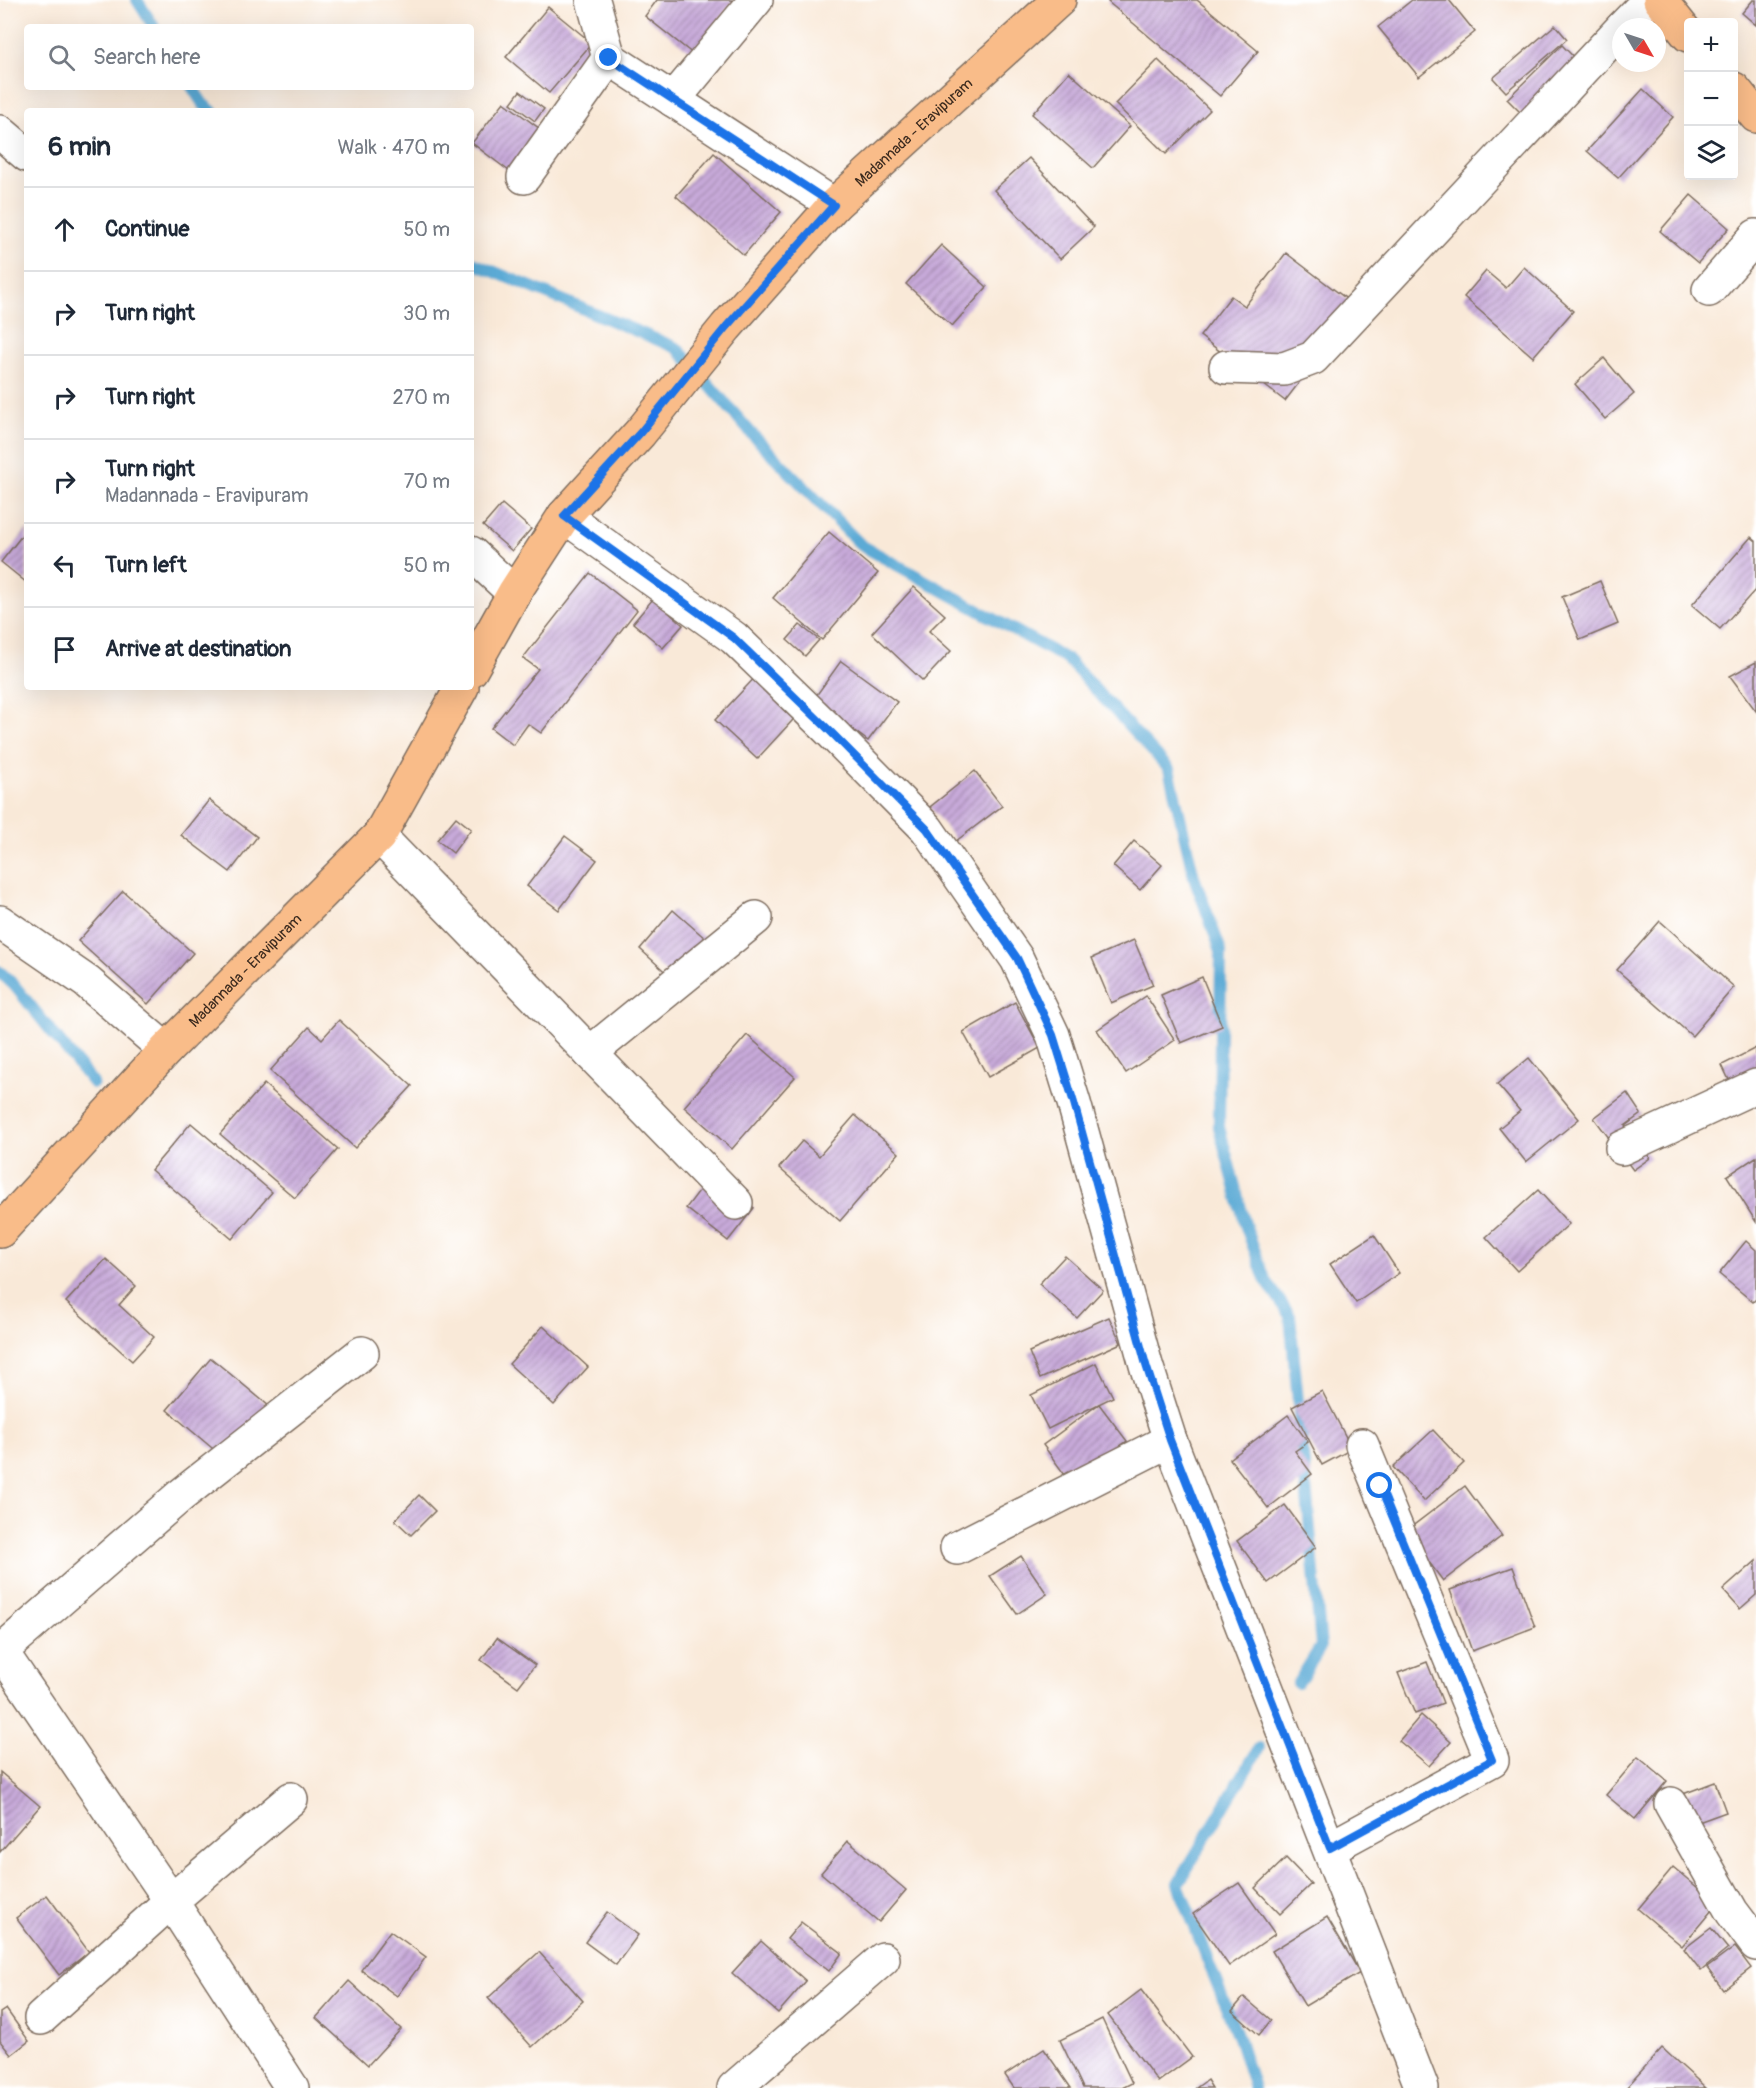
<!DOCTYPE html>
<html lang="en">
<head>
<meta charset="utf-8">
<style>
  body { margin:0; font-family:Pangolin,sans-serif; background:#f2f2f3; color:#1f2937 }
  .controls { position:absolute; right:18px; top:18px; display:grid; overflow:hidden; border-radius:6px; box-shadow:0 6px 24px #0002 }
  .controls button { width:54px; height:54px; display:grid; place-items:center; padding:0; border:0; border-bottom:2px solid #e0e1e3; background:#fff; color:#1f2937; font:30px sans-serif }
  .compass { position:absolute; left:1612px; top:18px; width:54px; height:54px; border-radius:50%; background:#fff; box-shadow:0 6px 24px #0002; rotate:129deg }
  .stop { position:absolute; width:18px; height:18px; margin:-14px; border:4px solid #1a73e8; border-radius:50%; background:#fff }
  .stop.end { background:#1a73e8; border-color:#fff; box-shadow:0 2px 6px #0008 }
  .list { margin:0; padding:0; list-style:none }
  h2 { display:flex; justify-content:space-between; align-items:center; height:78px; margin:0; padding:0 24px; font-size:26px }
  h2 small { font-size:20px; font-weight:400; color:#747a83 }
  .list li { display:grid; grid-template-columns:39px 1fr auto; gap:18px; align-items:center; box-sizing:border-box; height:84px; padding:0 24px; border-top:2px solid #e0e1e3 }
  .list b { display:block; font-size:22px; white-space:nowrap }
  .list p { margin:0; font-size:20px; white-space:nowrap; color:#747a83 }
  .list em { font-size:20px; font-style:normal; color:#747a83 }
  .icon { flex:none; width:33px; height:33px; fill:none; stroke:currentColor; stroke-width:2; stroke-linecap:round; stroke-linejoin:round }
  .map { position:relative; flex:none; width:1756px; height:2088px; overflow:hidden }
  .search { position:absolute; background:#fff; box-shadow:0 6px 24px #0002; left:24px; top:24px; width:450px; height:66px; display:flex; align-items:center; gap:15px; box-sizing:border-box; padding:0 21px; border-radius:6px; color:#747a83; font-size:22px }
  .panel { position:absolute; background:#fff; box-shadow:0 6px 24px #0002; left:24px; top:108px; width:450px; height:582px; border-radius:6px }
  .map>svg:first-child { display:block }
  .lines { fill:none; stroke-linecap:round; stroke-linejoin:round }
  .stream { stroke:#5baad5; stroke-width:12 }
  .building { fill:url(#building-hatch) }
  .minor-casing { stroke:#7e6d5f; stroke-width:36 }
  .major-casing { stroke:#7e6d5f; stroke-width:36 }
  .minor { stroke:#fff; stroke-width:33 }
  .major { stroke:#f9bc89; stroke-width:33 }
  .route { stroke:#1a73e8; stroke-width:8 }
  .labels { text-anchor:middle; stroke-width:6; stroke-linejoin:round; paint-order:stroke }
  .street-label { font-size:15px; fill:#3b2a1e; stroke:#fff }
</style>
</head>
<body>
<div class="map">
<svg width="1756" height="2088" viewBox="0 0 1756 2088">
  <defs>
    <pattern id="building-hatch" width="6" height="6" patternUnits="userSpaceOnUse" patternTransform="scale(1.5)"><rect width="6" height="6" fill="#c8aada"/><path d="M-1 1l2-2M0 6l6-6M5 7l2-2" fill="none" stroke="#a48bb0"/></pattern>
  </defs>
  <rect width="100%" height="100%" fill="#fff"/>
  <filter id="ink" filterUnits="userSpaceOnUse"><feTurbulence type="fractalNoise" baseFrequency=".0167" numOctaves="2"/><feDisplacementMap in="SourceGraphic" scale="12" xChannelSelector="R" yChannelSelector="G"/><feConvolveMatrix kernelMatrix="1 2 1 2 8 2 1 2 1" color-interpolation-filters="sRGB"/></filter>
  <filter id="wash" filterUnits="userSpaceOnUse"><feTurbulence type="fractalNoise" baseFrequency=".008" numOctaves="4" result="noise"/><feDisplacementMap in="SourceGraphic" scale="24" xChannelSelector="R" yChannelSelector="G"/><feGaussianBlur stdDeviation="1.35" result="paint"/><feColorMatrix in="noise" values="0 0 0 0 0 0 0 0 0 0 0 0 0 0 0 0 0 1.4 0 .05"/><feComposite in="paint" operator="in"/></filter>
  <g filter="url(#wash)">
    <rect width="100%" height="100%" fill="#f9e9d8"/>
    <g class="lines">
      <!-- stream -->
      <g class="stream">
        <path d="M137,0L154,27"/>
        <path d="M192,87L203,104L212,111"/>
        <path d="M471,262L677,348L752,434L861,545L1068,660L1169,769L1194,877L1221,951L1219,1127L1246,1227L1265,1279L1290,1316L1321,1646L1298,1683"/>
        <path d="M0,972L14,985L93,1083"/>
        <path d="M1254,2088L1239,2040L1178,1884L1259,1748"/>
      </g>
    </g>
    <g id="blocks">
      <!-- building -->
      <g class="building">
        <path d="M657,0H734L693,54L645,16Z"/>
        <path d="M1110,0H1197L1258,51L1220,96L1108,2Z"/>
        <path d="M1412,0H1449L1475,32L1419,77L1378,27Z"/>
        <path d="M1753,0H1756V25L1742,13Z"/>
        <path d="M548,7L592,43L549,93L506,57Z"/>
        <path d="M1555,25L1567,39L1506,92L1493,78Z"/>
        <path d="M1562,45L1591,75L1536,128L1507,99Z"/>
        <path d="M1158,60L1210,110L1166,154L1115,104Z"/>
        <path d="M1069,72L1130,126L1093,168L1032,114Z"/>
        <path d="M1643,89L1673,117L1618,178L1587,151Z"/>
        <path d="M520,91L544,109L535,121L511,103Z"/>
        <path d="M504,102L540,129L509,171L472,143Z"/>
        <path d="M714,153L781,212L744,255L676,196Z"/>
        <path d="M1029,158L1094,227L1060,259L994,190Z"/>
        <path d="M1691,195L1729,228L1698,263L1660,231Z"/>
        <path d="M941,245L987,287L952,326L906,284Z"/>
        <path d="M1286,253L1357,307L1285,401L1200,336L1231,296L1245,306Z"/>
        <path d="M1524,267L1573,311L1533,357L1464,297L1486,271L1506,288Z"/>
        <path d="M1604,358L1634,394L1605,419L1575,384Z"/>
        <path d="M502,504L531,529L512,551L483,526Z"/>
        <path d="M27,529V583L1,562Z"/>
        <path d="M829,532L878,573L822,640L773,598Z"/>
        <path d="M1751,537L1756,541V589L1720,629L1692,605Z"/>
        <path d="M590,573L637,610L541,733L528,724L513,745L491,728L538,669L523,658Z"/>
        <path d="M1600,581L1618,624L1580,640L1562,597Z"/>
        <path d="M914,587L945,615L929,631L951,651L923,681L872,633Z"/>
        <path d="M653,599L683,625L663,648L633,623Z"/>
        <path d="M800,625L819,640L805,656L787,640Z"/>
        <path d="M841,661L897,702L868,741L813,700Z"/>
        <path d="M1756,662V711L1730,676Z"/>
        <path d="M761,671L803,709L757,759L715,720Z"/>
        <path d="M975,771L1002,806L956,841L930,807Z"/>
        <path d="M209,800L257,837L230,872L181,835Z"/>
        <path d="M456,817L471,829L453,853L437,840Z"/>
        <path d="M565,836L597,860L559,910L527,886Z"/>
        <path d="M1134,841L1162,865L1140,890L1113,866Z"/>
        <path d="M123,891L193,953L148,1004L78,941Z"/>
        <path d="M673,910L706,939L672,978L640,949Z"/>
        <path d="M1660,921L1734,987L1692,1036L1617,970Z"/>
        <path d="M1134,940L1153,985L1111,1003L1092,958Z"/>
        <path d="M1202,977L1222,1026L1181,1043L1161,995Z"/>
        <path d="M1146,996L1175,1040L1126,1073L1097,1030Z"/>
        <path d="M1015,1002L1040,1048L988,1077L963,1032Z"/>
        <path d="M339,1020L412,1086L355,1148L270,1071L309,1027L322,1039Z"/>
        <path d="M747,1035L795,1077L732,1149L684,1107Z"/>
        <path d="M1756,1048V1090L1738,1099L1722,1065Z"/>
        <path d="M1529,1058L1579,1119L1526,1162L1499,1128L1520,1111L1497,1084Z"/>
        <path d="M264,1084L338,1149L295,1198L220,1134Z"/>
        <path d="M1627,1093L1641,1114L1625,1126L1650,1158L1633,1170L1594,1118Z"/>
        <path d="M855,1115L899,1153L840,1221L779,1168L802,1141L819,1156Z"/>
        <path d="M191,1123L272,1192L232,1239L151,1170Z"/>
        <path d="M1756,1157V1222L1727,1176Z"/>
        <path d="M711,1175L754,1208L728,1241L686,1208Z"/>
        <path d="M1538,1190L1569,1224L1517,1271L1486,1237Z"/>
        <path d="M1374,1235L1399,1273L1356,1303L1330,1264Z"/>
        <path d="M1746,1241L1756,1250V1299L1753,1302L1719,1274Z"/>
        <path d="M1065,1256L1103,1290L1077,1318L1039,1284Z"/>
        <path d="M106,1259L136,1286L119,1305L154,1337L132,1361L66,1302Z"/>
        <path d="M1109,1317L1121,1343L1040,1379L1029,1352Z"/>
        <path d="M543,1326L588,1367L554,1405L509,1364Z"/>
        <path d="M211,1358L275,1411L231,1464L167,1410Z"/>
        <path d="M1096,1363L1113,1397L1048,1429L1031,1395Z"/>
        <path d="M1322,1391L1352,1449L1322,1465L1292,1407Z"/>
        <path d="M1099,1404L1127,1441L1070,1482L1043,1445Z"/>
        <path d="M1288,1415L1308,1442L1295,1451L1312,1474L1268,1508L1230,1459Z"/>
        <path d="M1433,1430L1464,1463L1424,1501L1393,1467Z"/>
        <path d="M1465,1486L1502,1536L1443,1581L1406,1531Z"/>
        <path d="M419,1495L435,1511L411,1535L395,1520Z"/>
        <path d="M1285,1505L1316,1547L1268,1583L1237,1541Z"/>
        <path d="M1021,1556L1047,1594L1017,1614L990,1576Z"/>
        <path d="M1756,1561V1595L1740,1609L1723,1590Z"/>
        <path d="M1513,1567L1535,1627L1472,1651L1450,1590Z"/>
        <path d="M497,1638L535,1665L518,1687L481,1660Z"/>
        <path d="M1427,1662L1443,1703L1415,1714L1398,1673Z"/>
        <path d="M1421,1715L1451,1742L1429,1766L1399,1741Z"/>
        <path d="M1638,1757L1667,1781L1635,1819L1606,1795Z"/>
        <path d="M0,1772L40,1806L0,1852Z"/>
        <path d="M1715,1782L1726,1812L1693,1824L1683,1794Z"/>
        <path d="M848,1841L906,1890L879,1922L821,1873Z"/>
        <path d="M1286,1858L1311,1884L1280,1914L1255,1888Z"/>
        <path d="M1673,1867L1717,1904L1682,1946L1638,1909Z"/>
        <path d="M1239,1883L1275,1934L1229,1966L1193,1914Z"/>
        <path d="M47,1895L89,1952L59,1975L16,1918Z"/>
        <path d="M607,1912L638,1935L616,1965L585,1942Z"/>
        <path d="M1327,1917L1360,1973L1305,2006L1272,1951Z"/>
        <path d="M801,1922L842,1953L829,1971L787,1939Z"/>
        <path d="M1711,1928L1728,1949L1701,1971L1684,1949Z"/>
        <path d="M390,1931L426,1957L397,1996L361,1970Z"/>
        <path d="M761,1941L806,1981L778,2013L732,1973Z"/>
        <path d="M1735,1947L1751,1968L1723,1990L1707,1968Z"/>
        <path d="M539,1952L583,2001L532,2047L488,1998Z"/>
        <path d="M349,1981L401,2029L368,2065L316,2018Z"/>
        <path d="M1141,1990L1192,2057L1158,2082L1108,2015Z"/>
        <path d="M1244,1997L1271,2020L1259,2035L1232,2011Z"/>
        <path d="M6,2009L29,2041L11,2055L0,2041V2013Z"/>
        <path d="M1102,2019L1132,2083L1122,2088H1083L1060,2040Z"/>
        <path d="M1662,2048L1706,2088H1626Z"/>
        <path d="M1044,2049L1071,2088H1014L1005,2075Z"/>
        <path d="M1207,2080L1212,2088H1196Z"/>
      </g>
    </g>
  </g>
  <g filter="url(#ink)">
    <use href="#blocks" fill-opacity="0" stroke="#7e6d5f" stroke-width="1.5"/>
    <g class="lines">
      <!-- minor casing -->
      <g class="minor-casing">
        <g id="minor">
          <path d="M593,0L609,58L834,205"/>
          <path d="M1623,27L1649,0"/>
          <path d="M673,100L756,0"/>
          <path d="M0,132L27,155"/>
          <path d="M524,177L609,58"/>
          <path d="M1709,290L1756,236"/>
          <path d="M1226,367L1284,369L1313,358L1621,29"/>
          <path d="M564,516L734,638L828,729L927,829L1017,959L1053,1035L1074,1103L1146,1365L1170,1440L1422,2088"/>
          <path d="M471,553L514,593"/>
          <path d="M379,836L736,1203"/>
          <path d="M0,922L87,982L166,1050"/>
          <path d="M590,1053L756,918"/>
          <path d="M1622,1148L1756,1086"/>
          <path d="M957,1548L1170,1440"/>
          <path d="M1,1651L171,1901L292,2088"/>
          <path d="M0,1652L180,1496L362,1353"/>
          <path d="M1671,1804L1732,1912L1756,1944"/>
          <path d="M1330,1848L1492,1760L1362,1445"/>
          <path d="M41,2018L171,1901L291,1799"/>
          <path d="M734,2088L883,1959"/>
        </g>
      </g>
      <!-- major casing -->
      <g class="major-casing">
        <g id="major">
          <path d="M1660,0L1688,35"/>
          <path d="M1734,89L1756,116"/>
          <path id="s1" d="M471,670L514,593L564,516L640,433L726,327L834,205L1059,0"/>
          <path id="s2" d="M0,1231L166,1050L379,836L462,687"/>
        </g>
      </g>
      <!-- minor -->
      <use href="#minor" class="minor"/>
      <!-- major -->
      <use href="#major" class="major"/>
    </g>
  </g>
  <g class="lines" filter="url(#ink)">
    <!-- route -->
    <path class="route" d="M609,58L834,205L726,327L640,433L564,516L734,638L828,729L927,829L1017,958L1053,1035L1074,1103L1146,1365L1170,1440L1330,1848L1492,1760L1380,1486"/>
  </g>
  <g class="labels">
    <!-- street labels -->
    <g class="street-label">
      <text dy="5" stroke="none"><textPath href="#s1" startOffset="700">Madannada - Eravipuram</textPath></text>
      <text dy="5" stroke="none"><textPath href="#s2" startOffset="358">Madannada - Eravipuram</textPath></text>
    </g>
  </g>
</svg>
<div class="controls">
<button>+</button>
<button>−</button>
<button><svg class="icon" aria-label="layers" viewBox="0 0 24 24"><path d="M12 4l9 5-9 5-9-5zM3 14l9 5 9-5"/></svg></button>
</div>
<svg class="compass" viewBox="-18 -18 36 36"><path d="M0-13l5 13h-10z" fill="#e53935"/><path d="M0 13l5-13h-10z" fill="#747a83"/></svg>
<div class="stop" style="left:1380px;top:1486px"></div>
<div class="stop end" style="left:609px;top:58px"></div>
<div class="search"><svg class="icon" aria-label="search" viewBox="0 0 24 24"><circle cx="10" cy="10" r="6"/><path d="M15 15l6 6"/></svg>Search here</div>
<section class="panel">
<h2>6 min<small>Walk · 470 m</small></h2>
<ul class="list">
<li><svg class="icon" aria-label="ahead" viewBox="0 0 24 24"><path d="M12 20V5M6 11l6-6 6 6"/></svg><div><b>Continue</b></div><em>50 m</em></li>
<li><svg class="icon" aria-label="right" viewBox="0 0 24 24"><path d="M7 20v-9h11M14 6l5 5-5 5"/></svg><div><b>Turn right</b></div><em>30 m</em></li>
<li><svg class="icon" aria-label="right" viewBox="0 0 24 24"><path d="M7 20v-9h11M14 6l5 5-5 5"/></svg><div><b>Turn right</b></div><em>270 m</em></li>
<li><svg class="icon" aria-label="right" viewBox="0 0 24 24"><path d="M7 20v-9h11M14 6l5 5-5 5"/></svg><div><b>Turn right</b><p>Madannada - Eravipuram</p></div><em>70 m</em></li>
<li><svg class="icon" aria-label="left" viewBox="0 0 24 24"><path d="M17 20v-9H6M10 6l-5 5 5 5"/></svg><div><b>Turn left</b></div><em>50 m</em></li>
<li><svg class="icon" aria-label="arrive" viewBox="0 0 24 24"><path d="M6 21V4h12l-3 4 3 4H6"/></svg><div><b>Arrive at destination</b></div></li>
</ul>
</section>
</div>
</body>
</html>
